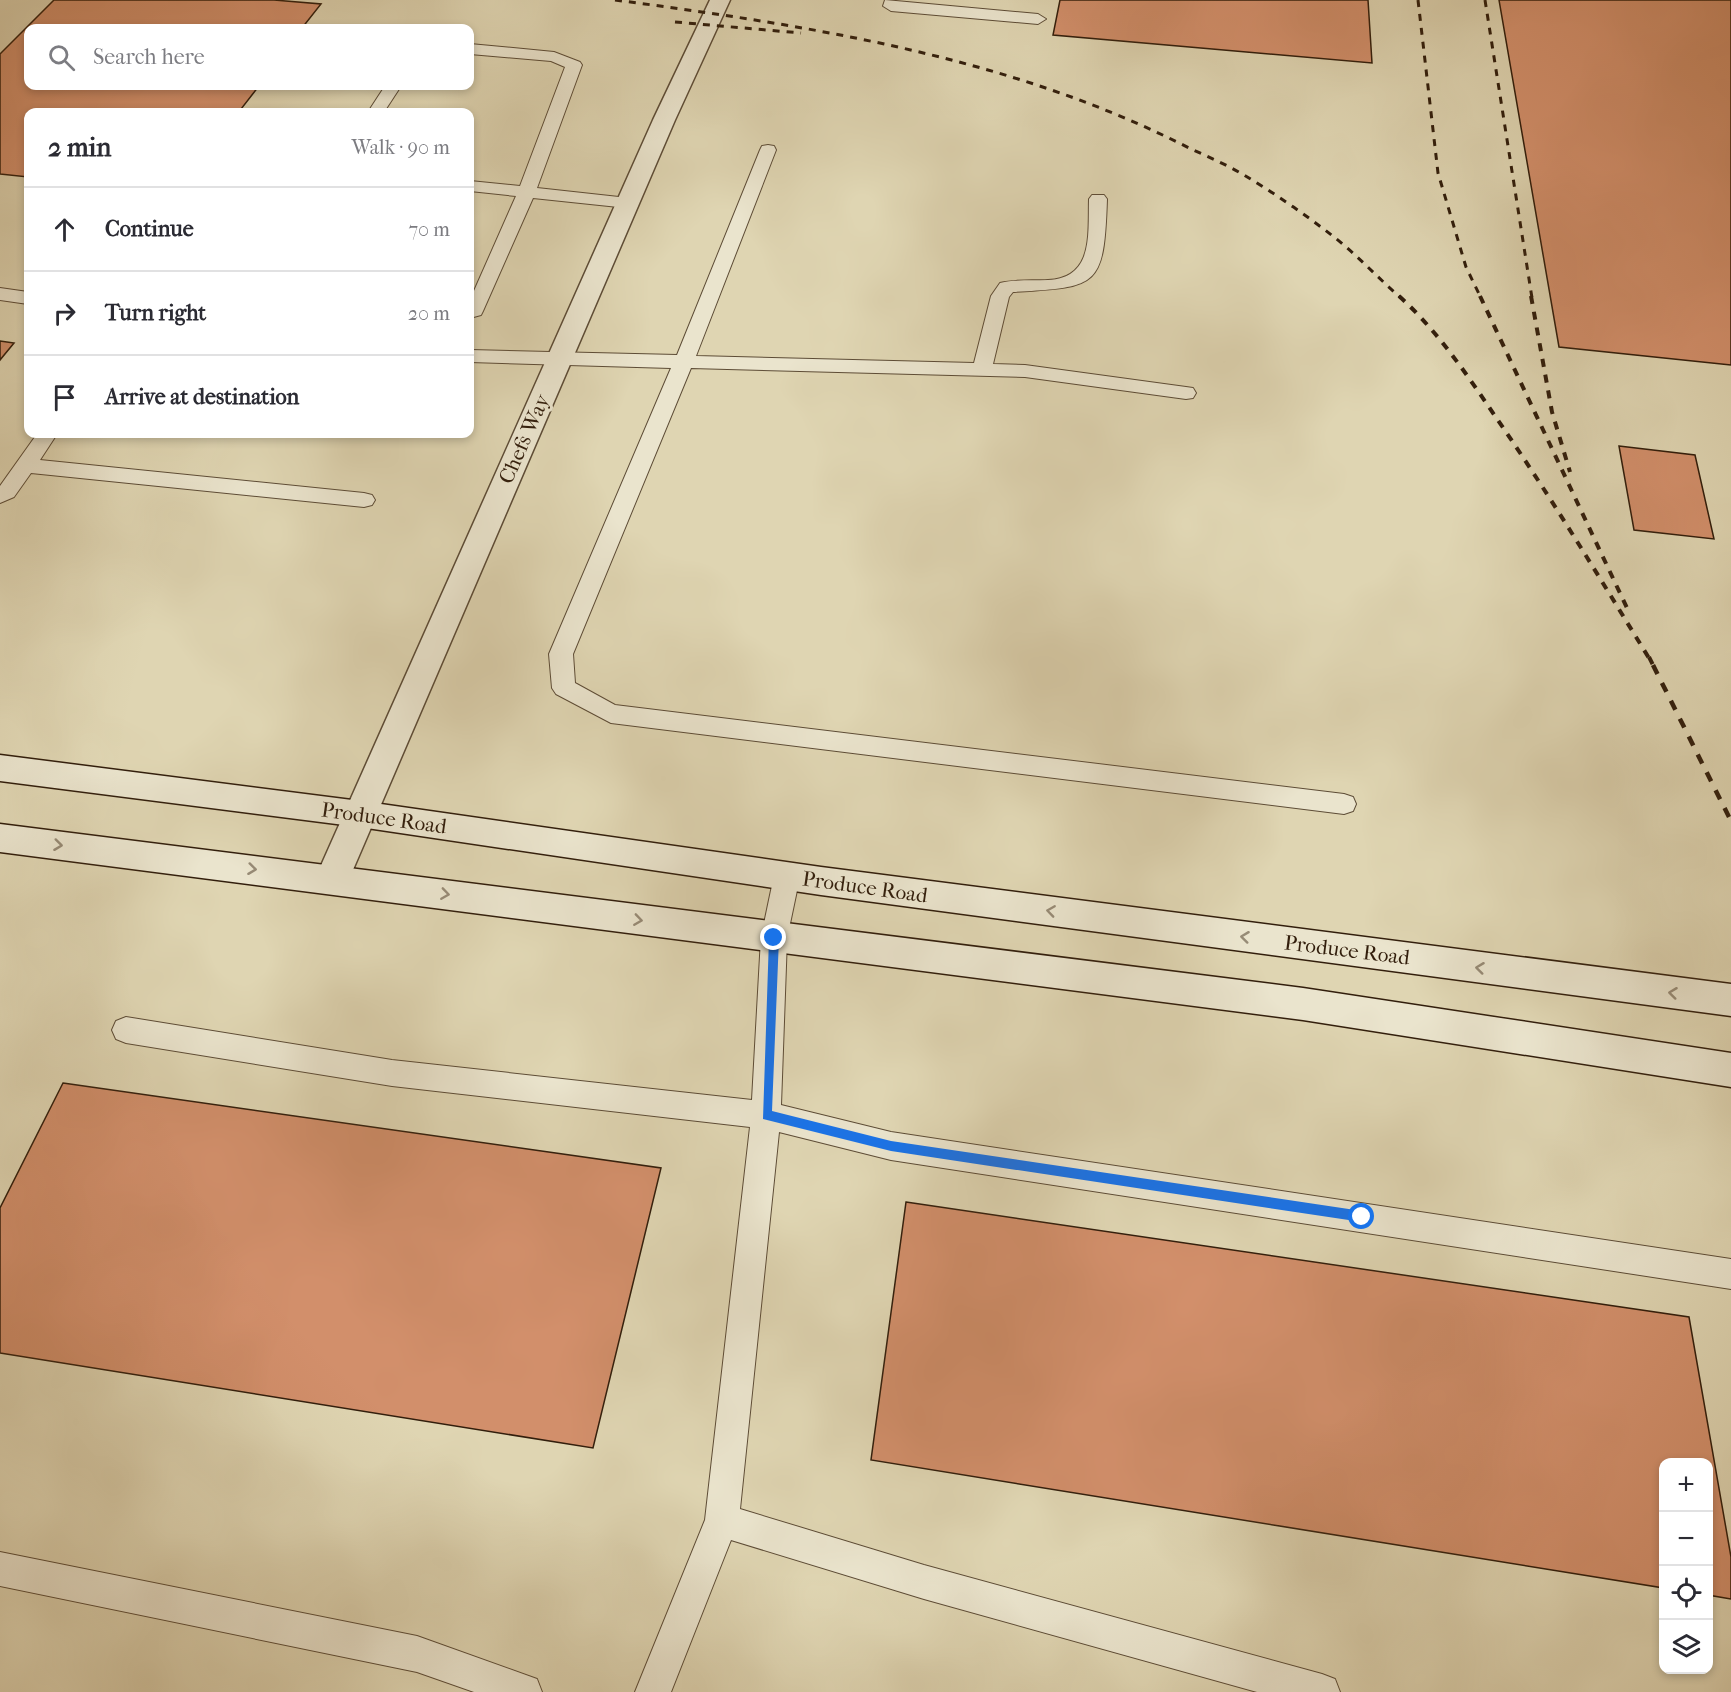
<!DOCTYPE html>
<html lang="en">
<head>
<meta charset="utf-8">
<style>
  body { margin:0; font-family:"IM FELL French Canon",serif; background:#f7f7f7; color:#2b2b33 }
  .controls { position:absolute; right:18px; bottom:18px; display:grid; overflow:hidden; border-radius:12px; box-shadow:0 3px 9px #0003 }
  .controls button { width:54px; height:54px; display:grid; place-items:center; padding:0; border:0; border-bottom:2px solid #e1e1e2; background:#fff; color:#2b2b33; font:30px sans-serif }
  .stop { position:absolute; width:18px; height:18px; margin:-14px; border:4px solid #1a73e8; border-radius:50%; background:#fff }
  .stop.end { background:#1a73e8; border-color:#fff; box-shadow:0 2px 6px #0008 }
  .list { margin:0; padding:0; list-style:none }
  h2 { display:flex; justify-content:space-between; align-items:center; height:78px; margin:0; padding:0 24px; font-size:26px }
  h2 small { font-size:20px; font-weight:400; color:#7c7c81 }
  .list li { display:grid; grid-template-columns:39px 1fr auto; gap:18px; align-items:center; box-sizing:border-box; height:84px; padding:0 24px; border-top:2px solid #e1e1e2 }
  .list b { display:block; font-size:22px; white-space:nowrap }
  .list em { font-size:20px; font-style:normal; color:#7c7c81 }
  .icon { flex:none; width:33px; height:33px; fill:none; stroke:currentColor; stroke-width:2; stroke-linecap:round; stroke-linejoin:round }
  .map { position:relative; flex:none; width:1731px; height:1692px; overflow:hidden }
  .search { position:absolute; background:#fff; box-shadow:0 3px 9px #0003; left:24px; top:24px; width:450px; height:66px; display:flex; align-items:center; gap:15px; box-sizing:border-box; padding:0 21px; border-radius:12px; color:#7c7c81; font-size:22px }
  .panel { position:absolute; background:#fff; box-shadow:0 3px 9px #0003; left:24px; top:108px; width:450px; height:330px; border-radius:12px }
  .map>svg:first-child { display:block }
  .building { fill:#d28f6b; stroke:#321e0c; stroke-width:1.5 }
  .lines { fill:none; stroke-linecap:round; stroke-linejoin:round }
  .lane-casing { stroke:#5d4c36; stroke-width:2 }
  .street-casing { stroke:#5d4c36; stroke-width:3 }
  .secondary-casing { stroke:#321e0c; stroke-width:3 }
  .lane { fill:#eae4cd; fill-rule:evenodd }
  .street { fill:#eae4cd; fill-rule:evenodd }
  .secondary { fill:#eae4cd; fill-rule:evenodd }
  .rail-far2 { stroke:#321e0c; stroke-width:3; stroke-dasharray:7 7; stroke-linecap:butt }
  .rail-far1 { stroke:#321e0c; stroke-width:4; stroke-dasharray:8 8; stroke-linecap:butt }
  .rail { stroke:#321e0c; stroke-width:4.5; stroke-dasharray:10 10; stroke-linecap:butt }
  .oneway { stroke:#978b76 }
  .route { fill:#1a73e8 }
  .labels { text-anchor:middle; stroke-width:6; stroke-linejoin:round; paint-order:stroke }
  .street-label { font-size:21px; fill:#321e0c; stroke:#eae4cd }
</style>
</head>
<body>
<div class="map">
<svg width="1731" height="1692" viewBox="0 0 1731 1692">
  <rect width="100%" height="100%" fill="#dfd5b2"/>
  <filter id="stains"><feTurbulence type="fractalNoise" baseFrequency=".00333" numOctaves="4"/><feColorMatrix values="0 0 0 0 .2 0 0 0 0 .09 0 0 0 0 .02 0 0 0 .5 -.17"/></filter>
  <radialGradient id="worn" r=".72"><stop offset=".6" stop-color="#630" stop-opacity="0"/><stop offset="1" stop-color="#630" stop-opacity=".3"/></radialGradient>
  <!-- building -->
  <g class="building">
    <path d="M54,0H274L321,4L302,28H28V86H259L241,109L281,112H28V177L0,174V54Z"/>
    <path d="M1060,0H1368L1372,63L1053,35Z"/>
    <path d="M1499,0H1731V365L1559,347Z"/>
    <path d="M0,341L14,343L0,360Z"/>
    <path d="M1619,446L1695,455L1714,539L1634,530Z"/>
    <path d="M63,1083L661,1168L593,1448L0,1353V1208Z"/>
    <path d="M906,1202L1689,1317L1731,1557V1599L1708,1595V1462H1664V1588L871,1460Z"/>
  </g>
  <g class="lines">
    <!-- lane casing -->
    <g class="lane-casing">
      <g id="lane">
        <path d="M885,0L1038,14L1046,19L1038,24L891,11L883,6Z"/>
        <path d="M470,44L554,52L580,62L582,65L537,188L628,198L634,199L637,203L634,207L628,208L533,198L483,311L481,315L470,318V300L516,196L470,191V181L520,186L565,67L551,61L470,54Z"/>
        <path d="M385,86H401L384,112H368Z"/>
        <path d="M768,145L774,146L776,150L696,356L974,363L991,296L1000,283C1016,279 1032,281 1048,280C1094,278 1088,234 1089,199L1092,195H1104L1107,199C1104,288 1098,287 1013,292L1009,297L993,364L1025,365L1186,387L1193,388L1196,393L1193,398L1186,399L1025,377L691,368L573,654L575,683L615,705L1344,794L1353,797L1356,804L1353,811L1344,814L611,723L556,694L552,688L549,654L671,368L470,362V350L677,355L760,150L762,146Z"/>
        <path d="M0,288L28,292V304L0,300Z"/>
        <path d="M37,434H57L40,460L364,493L372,495L375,500L372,505L364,507L31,473L14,497L0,503V486Z"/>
        <path d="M787,865L796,868L800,876L787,938L781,1105L891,1132L1731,1259V1289L891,1160L779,1132L740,1509L924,1565L1322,1674L1335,1679L1340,1692H1257L924,1599L731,1540L671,1692H635L705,1520L750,1127L392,1086L126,1043L116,1039L112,1030L116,1021L126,1017L392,1060L752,1100L761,938L774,876L778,868Z"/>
        <path d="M0,1552L417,1636L537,1679L542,1692H474L417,1672L0,1586Z"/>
      </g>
    </g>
    <!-- street casing -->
    <g class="street-casing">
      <path id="street" d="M710,0H730L675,120L349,879L344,889L332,893L320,889L315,879L653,120Z"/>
    </g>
    <!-- secondary casing -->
    <g class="secondary-casing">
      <g id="secondary">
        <path d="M0,755L360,801L821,867L1731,984V1016L821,895L360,827L0,781Z"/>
        <path d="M0,824L1303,988L1731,1053V1087L1303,1020L0,852Z"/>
      </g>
    </g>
    <!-- lane -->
    <use href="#lane" class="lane"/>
    <!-- street -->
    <use href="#street" class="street"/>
    <!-- secondary -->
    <use href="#secondary" class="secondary"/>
    <!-- rail-far2 -->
    <g class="rail-far2">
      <path d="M615,0C812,26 1012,57 1191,149C1209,157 1227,165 1244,175C1274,193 1306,215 1334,237C1357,255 1378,278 1401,298"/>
      <path d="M1418,0L1438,173L1466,267L1481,298"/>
      <path d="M1485,0L1532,298"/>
      <path d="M675,22L801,33"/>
    </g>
    <!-- rail-far1 -->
    <g class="rail-far1">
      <path d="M1399,296C1442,335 1473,384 1506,432C1557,507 1604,585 1652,663"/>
      <path d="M1480,296L1627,608"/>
      <path d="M1531,296L1552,412L1570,472"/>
      <path d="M1649,657L1654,667"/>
    </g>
    <!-- rail -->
    <path class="rail" d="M1653,665L1731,821"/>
  </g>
  <!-- one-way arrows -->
  <defs><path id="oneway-chevron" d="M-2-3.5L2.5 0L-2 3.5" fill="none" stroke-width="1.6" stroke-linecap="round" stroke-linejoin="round" transform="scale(1.5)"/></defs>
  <g class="oneway">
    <use href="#oneway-chevron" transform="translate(58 845) rotate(7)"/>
    <use href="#oneway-chevron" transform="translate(252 869) rotate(7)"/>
    <use href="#oneway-chevron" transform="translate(445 894) rotate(8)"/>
    <use href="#oneway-chevron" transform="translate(1051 911) rotate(-172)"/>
    <use href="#oneway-chevron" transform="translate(638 920) rotate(8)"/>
    <use href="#oneway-chevron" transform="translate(1245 937) rotate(-173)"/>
    <use href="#oneway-chevron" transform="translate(1480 968) rotate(-173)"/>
    <use href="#oneway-chevron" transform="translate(1673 993) rotate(-173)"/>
  </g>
  <!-- route -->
  <path class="route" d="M774,934L779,938L772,1111L891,1141L1362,1211L1368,1217L1366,1221L1362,1222L891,1151L763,1119L769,938Z"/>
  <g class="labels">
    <!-- street labels -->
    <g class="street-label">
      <text transform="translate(524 439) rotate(-66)" y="7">Chefs Way</text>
      <text transform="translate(384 818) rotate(8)" y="7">Produce Road</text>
      <text transform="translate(865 887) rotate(8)" y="7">Produce Road</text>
      <text transform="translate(1347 950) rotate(7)" y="7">Produce Road</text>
    </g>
  </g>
  <rect width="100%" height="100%" filter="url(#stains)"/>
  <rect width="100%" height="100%" fill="url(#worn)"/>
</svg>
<div class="controls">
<button>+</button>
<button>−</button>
<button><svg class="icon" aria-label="locate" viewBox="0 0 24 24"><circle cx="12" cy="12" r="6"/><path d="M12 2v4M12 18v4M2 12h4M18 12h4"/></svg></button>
<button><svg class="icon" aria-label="layers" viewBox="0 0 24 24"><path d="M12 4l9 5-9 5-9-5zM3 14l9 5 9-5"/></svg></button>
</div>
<div class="stop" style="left:1362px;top:1217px"></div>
<div class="stop end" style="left:774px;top:938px"></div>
<div class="search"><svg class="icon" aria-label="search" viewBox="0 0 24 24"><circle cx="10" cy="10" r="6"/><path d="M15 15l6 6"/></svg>Search here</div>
<section class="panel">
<h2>2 min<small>Walk · 90 m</small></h2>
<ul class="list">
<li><svg class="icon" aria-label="ahead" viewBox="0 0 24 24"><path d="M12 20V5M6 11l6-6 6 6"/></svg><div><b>Continue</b></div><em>70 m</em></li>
<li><svg class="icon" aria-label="right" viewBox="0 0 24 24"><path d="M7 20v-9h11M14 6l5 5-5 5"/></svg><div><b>Turn right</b></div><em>20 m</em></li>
<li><svg class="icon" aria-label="arrive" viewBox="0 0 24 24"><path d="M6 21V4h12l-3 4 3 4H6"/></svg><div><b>Arrive at destination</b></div></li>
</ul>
</section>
</div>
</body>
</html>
